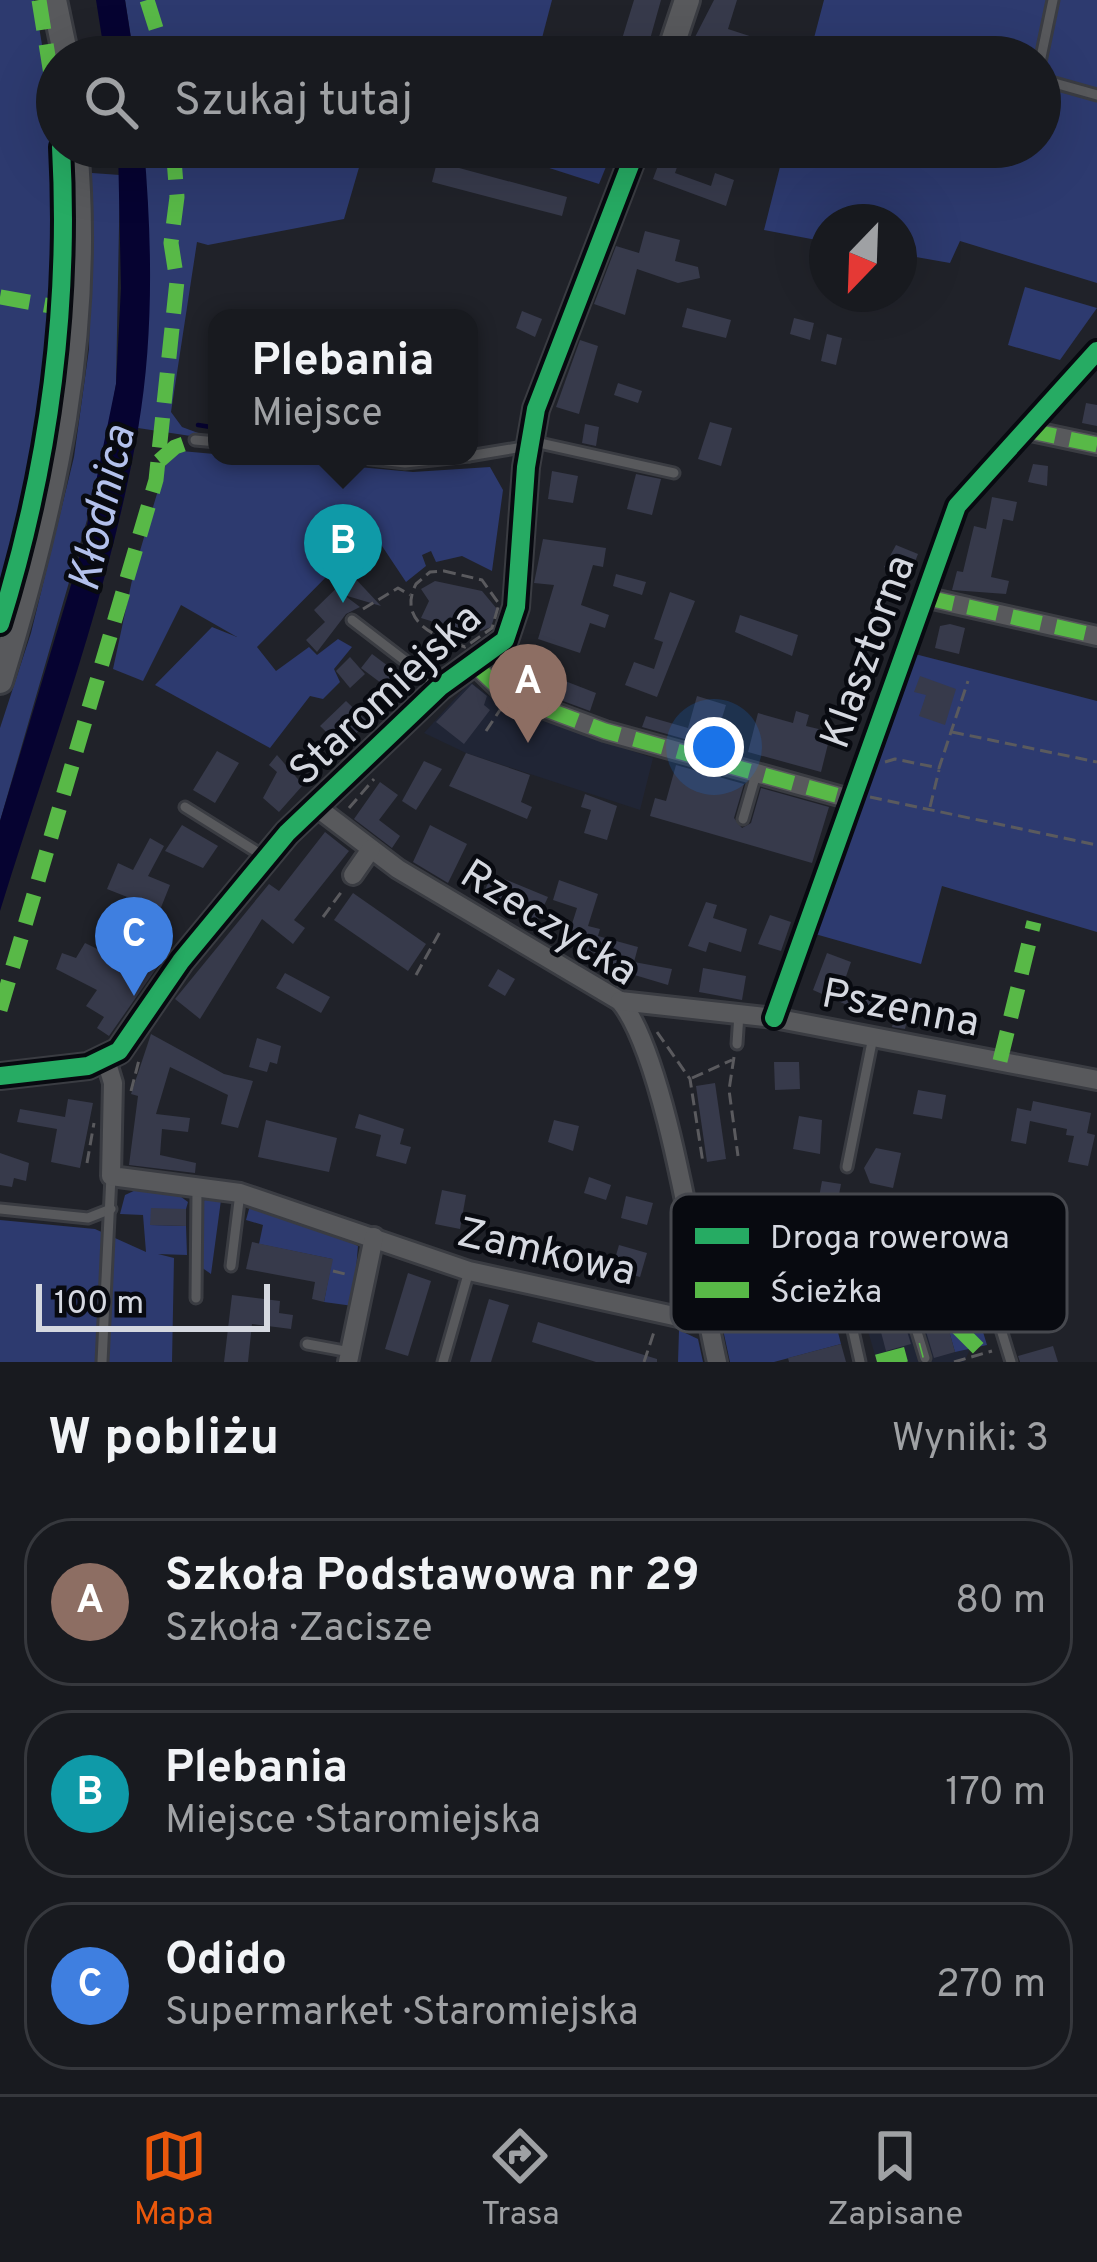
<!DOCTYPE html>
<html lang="pl">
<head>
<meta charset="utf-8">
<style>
  body { margin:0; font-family:Overpass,sans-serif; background:#212328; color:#f1f3f6 }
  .compass { position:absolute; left:809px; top:204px; width:108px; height:108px; border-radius:50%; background:#181a1f; box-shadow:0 12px 48px #0002; rotate:203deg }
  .scale { position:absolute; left:36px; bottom:30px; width:234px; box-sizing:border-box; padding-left:12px; border:6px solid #d5d8e0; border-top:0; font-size:33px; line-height:42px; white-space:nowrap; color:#d5d8e0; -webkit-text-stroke:9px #080a10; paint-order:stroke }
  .you { position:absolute; left:714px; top:747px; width:42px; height:42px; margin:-30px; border:9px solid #fff; border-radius:50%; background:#1a73e8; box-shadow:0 0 0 18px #1a73e833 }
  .badge { display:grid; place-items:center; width:78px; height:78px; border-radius:50%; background:#ea580c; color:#fff; font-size:39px; font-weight:700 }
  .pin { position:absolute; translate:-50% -99px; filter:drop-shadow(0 3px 6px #0008) }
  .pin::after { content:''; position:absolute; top:63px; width:42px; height:36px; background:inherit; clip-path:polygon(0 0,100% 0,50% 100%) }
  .popup { position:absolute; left:208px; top:309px; width:270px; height:156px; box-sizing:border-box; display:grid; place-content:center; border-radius:24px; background:#181a1f; filter:drop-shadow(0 3px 9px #0005); font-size:39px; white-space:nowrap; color:#9fa1a4 }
  .popup b { font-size:45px; color:#f1f3f6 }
  .popup::after { content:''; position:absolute; left:50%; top:100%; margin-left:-24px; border:24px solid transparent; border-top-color:#181a1f }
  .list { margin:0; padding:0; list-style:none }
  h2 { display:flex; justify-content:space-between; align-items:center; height:156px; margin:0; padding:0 48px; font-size:51px }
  h2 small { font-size:39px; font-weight:400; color:#9fa1a4 }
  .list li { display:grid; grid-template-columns:78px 1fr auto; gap:36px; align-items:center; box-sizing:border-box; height:168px; margin:0 24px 24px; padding:0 24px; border:3px solid #36383d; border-radius:48px }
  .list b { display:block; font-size:45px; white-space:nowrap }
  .list p { margin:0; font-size:39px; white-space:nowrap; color:#9fa1a4 }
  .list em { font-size:39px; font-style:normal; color:#9fa1a4 }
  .icon { flex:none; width:66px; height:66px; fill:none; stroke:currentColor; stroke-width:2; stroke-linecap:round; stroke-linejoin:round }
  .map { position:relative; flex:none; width:1097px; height:1362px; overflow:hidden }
  .search { position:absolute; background:#181a1f; box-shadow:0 12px 48px #0002; left:36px; right:36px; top:36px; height:132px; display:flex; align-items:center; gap:30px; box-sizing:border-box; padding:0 42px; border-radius:66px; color:#9fa1a4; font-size:45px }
  .sheet { height:732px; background:#181a1f }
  nav { display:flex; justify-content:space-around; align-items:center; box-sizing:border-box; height:168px; border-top:3px solid #36383d; background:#181a1f; font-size:33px; color:#9fa1a4 }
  nav a { display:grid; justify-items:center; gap:6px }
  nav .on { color:#ea580c }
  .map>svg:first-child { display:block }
  .built { fill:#202535 }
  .green { fill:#2d3a6f }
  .water { fill:#060331 }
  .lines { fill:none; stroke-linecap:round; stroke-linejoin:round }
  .stream { stroke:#060331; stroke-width:4.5 }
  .building { fill:#373a4b }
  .service-casing { stroke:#3a3c42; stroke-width:15 }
  .minor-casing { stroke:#3a3c42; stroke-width:24 }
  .tertiary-casing { stroke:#3a3c42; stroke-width:30 }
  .path { stroke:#5a5a5e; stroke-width:3; stroke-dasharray:12 6; stroke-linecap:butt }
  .service { stroke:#58595c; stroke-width:9 }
  .minor { stroke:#58595c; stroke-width:18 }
  .tertiary { stroke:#58595c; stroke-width:24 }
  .quiet { stroke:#58b947; stroke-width:15; stroke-dasharray:30 15; stroke-linecap:butt }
  .cycleway-casing { stroke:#080a10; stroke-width:26 }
  .cycleway { stroke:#26ab63; stroke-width:18 }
  .labels { text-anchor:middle; stroke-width:9; stroke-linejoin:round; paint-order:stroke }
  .street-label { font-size:42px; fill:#d5d8e0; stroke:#080a10 }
  .water-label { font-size:45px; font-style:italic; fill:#b3c1ec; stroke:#080a10 }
  .key { fill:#080a10; stroke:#46484e; stroke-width:3 }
  .key-label { font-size:33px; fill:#d5d8e0 }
</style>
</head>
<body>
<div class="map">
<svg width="1097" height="1362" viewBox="0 0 1097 1362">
  <rect width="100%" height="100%" fill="#202229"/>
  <!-- built -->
  <g class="built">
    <path d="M470,682L502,706L653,758L640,810L466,753L424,733Z"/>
    <path d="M940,1244L970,1349L964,1362H877L850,1269Z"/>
  </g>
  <!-- green -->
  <g class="green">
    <path d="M0,0H34C74,201 65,408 0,602Z"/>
    <path d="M125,0H552L537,57H134Z"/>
    <path d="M824,0H1097V283L960,241L950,263L899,254V222H827V242L764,230L785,147H1040V57H809Z"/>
    <path d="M144,147H365L344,219L208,245L197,242L171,412L182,427L217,440L138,428L149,309Z"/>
    <path d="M515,147H614L599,184L512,156Z"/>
    <path d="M92,173L120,175L116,384L102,468L0,821V728L31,633L74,457L89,349Z"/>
    <path d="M1025,287L1097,308L1060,360L1008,345Z"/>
    <path d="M170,450L413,472L490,467L503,490L492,571L462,556L436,562L431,551L422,555L426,566L406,582L378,540L369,552L335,568L257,647L276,671L309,647L317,655L338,639L352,647L334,669L340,682L323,699L310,696L270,748L155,685L212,627L237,637L181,605L143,681L113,669L134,571Z"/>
    <path d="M911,653L1097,701V932L942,886L921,964L815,934Z"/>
    <path d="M138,1189L173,1191L188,1202L186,1209H151V1225L186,1226L187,1255L158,1254L174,1258L172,1362H0V1220L95,1229L146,1252L143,1215L120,1214L125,1195Z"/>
    <path d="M213,1193L227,1195L230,1201L221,1200L211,1274L201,1267L200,1204Z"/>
    <path d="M251,1202L345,1234L343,1238L358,1246L353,1306L324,1302L332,1259L259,1244L263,1225L246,1220Z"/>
    <path d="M967,1243L973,1251L960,1256L987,1345L955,1352L949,1331L962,1324L941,1248Z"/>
    <path d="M756,1249L826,1255L830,1265L823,1270L755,1288L762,1314L829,1297L841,1344L774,1362H730L711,1274L739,1267L736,1253Z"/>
    <path d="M679,1330L698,1339L703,1362H678Z"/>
  </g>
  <!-- water -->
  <g class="water">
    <path d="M96,0H125L134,57H105Z"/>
    <path d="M118,147H144C152,240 154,337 138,429C110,592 49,752 0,911V821L83,545L116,384L121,288Z"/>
  </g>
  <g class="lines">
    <!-- stream -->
    <path class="stream" d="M198,425L217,428"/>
  </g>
  <!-- building -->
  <g class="building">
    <path d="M634,0H661L645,57H625L630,41L622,39Z"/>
    <path d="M714,0H737L728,29L765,41L760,57L694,39Z"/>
    <path d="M665,147L683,150L675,173L711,186L715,173L734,180L726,206L653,179Z"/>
    <path d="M437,162L567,197L562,216L432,182Z"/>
    <path d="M645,231L680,240L675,261L698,267L700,278L678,283L637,269L625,315L594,304L616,246L639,253Z"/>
    <path d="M687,308L731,320L726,338L682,327Z"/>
    <path d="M522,311L542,319L535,337L516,328Z"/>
    <path d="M794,318L814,323L810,340L790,334Z"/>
    <path d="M827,334L842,338L836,365L821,361Z"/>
    <path d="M580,340L598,346L579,414L556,407Z"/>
    <path d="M618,383L642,391L638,403L614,395Z"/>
    <path d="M1086,403L1097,405V426L1082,423Z"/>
    <path d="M710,422L732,428L721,466L698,459Z"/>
    <path d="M585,424L599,427L596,446L582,443Z"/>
    <path d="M1033,464L1048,466L1047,486L1028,482Z"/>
    <path d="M552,471L578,476L573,503L548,499Z"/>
    <path d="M636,474L661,479L652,515L627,509Z"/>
    <path d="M992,497L1017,502L1013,521L1003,519L991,577L1009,581L1006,594L952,590L957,571L963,572L974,526L986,529Z"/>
    <path d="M543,539L606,548L603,567L593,565L581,605L609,615L605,628L590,623L580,653L538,639L554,585L534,583Z"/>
    <path d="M896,545L918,554L909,577L884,567Z"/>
    <path d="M351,574L381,606L344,595L360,607L346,614L317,652L306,640L325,622L314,610Z"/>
    <path d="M616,574L646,582L642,595L613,586Z"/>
    <path d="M435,581L482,591L497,609L491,627L473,634L421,618L429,601L421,589Z"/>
    <path d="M670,592L695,601L657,697L625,685L634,662L654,669L663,642L654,639Z"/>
    <path d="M740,615L798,635L792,656L735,632Z"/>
    <path d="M950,624L965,628L959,654L935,648L940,626Z"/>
    <path d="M372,654L396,672L385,686L361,668Z"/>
    <path d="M350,657L365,674L350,688L336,671Z"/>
    <path d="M516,662L596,693L590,711L512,682Z"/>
    <path d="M920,676L956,689L945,725L919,716L926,695L914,692Z"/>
    <path d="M472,684L487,696L484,705L490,710L464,744L436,722Z"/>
    <path d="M697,696L726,705L713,747L642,727L646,716L688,728Z"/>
    <path d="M346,701L368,722L342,747L320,726Z"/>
    <path d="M796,711L809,715L806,726L831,732L821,772L748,752L758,713L793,723Z"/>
    <path d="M217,751L239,763L215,803L193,790Z"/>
    <path d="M466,753L530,775L521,802L532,807L527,819L449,786Z"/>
    <path d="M277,755L303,785L279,812L263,798L277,772L269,765Z"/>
    <path d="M424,761L442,769L416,810L402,801Z"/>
    <path d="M676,765L744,784L734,818L742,828L751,823L761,788L829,807L812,863L650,816L655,798L666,801Z"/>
    <path d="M380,782L398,795L379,820L400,836L392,848L354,819Z"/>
    <path d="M585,794L617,806L607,840L584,833L591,810L581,807Z"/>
    <path d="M182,825L218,846L203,868L165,851Z"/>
    <path d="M430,825L467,844L448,883L413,862Z"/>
    <path d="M325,832L349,851L294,920L305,928L293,944L262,919L200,1019L175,999L269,884L279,891Z"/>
    <path d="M150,838L164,846L148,876L170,885L160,910L107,889L118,863L133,870Z"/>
    <path d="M492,874L548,897L537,921L485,890Z"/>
    <path d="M559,880L598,894L588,926L600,929L598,936L638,947L634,962L672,969L668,985L601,965L603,956L566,943L577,908L553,900Z"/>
    <path d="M353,893L426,944L408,971L334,920Z"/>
    <path d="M706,902L717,905L713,918L747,929L741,952L709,942L706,952L688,946Z"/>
    <path d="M770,915L791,922L781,951L758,944Z"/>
    <path d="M126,924L172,946L109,1036L97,1028L104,1017L86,1006L97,990L56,969L62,953L76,958L85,943L112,956Z"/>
    <path d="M827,953L851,962L842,988L877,1001L872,1016L813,990Z"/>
    <path d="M703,968L746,976L742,1000L699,992Z"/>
    <path d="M498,969L515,979L505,996L488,986Z"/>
    <path d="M285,973L330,997L321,1013L276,988Z"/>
    <path d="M900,997L912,998L905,1029L892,1027Z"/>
    <path d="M151,1034L224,1074L253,1081L238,1128L221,1124L228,1095L170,1067L156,1114L190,1118L188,1132L162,1129L160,1155L196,1163L195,1173L129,1165L138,1096L131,1094Z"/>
    <path d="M257,1038L281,1046L277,1064L270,1062L267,1072L249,1067Z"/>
    <path d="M774,1062H799L800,1089L775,1090Z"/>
    <path d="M715,1083L726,1159L707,1162L696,1086Z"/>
    <path d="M918,1090L946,1095L942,1119L913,1114Z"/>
    <path d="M68,1099L93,1103L80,1168L51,1162L57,1129L17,1122L20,1109L65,1117Z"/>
    <path d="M1033,1101L1091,1113L1087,1133L1095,1135L1088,1166L1068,1162L1074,1136L1066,1135L1067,1129L1030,1121L1026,1144L1011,1141L1017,1108L1031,1111Z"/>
    <path d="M359,1114L404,1129L400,1144L411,1147L406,1164L376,1156L381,1135L355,1128Z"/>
    <path d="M799,1116L822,1120L820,1154L793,1149Z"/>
    <path d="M266,1120L337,1138L329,1172L258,1157Z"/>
    <path d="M554,1120L579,1126L573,1151L548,1142Z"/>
    <path d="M876,1148L901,1153L893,1188L870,1183L864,1168Z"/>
    <path d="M0,1153L29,1163L26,1181L14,1178L12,1187L0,1185Z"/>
    <path d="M589,1177L611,1185L606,1200L584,1193Z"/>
    <path d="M822,1181L841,1184L838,1200L819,1197Z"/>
    <path d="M442,1190L466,1195L460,1229L435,1224Z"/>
    <path d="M626,1196L653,1203L647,1225L621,1218Z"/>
    <path d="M1010,1203L1045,1304L1020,1311L985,1211Z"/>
    <path d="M151,1208L186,1209V1226L150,1225Z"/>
    <path d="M753,1210H766V1227L710,1225V1213L753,1215Z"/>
    <path d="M252,1242L333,1259L324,1302L312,1299L315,1282L246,1269Z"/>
    <path d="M619,1245L647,1253L640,1277L612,1269Z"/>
    <path d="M927,1252L955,1352L934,1358L904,1258Z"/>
    <path d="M736,1253L740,1267L718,1273L714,1259Z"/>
    <path d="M886,1264L911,1344L886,1351L864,1268Z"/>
    <path d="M823,1270L829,1297L762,1314L755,1287Z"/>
    <path d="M408,1273L431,1281L408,1356L385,1349Z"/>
    <path d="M232,1295L280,1301L279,1313L293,1315L291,1329L252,1324L248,1362H224Z"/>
    <path d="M489,1299L509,1305L491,1362H470Z"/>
    <path d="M538,1322L657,1359V1362H596L532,1342Z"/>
    <path d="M841,1344L846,1362H789L788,1358Z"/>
    <path d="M1053,1346L1058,1362H1020L1018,1356Z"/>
  </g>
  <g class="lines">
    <!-- service casing -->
    <g class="service-casing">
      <g id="service">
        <path d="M951,56L957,57"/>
        <path d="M1040,62L1053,0"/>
        <path d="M1040,79L1097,95"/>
        <path d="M195,440L217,442"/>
        <path d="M535,442L674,473"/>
        <path d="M346,456L405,463L469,456"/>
        <path d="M469,456L529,446"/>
        <path d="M352,620L438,686"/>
        <path d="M185,807L265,857"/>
        <path d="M743,819L756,774"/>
        <path d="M737,1044L739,1014"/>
        <path d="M847,1167L873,1037"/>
        <path d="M0,1209L88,1218L111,1209"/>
        <path d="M934,1243L957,1327"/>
        <path d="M692,1245L751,1235"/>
        <path d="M891,1247L925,1358"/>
        <path d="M826,1254L837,1259L860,1362"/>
        <path d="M837,1259L972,1235L1011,1362"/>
        <path d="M231,1266L240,1193"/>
        <path d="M196,1298L197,1190"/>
        <path d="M307,1344L350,1352"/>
        <path d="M102,1362L111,1176"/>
        <path d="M443,1362L469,1271"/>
      </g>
    </g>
    <!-- minor casing -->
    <g class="minor-casing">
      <g id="minor">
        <path d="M1026,430L1097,445"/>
        <path d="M924,597L1097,636"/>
        <path d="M474,664L505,694L605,731L850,799"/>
        <path d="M315,806L398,869L620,1001C667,1057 698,1280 717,1362"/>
        <path d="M353,875L371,849"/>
        <path d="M620,1001L774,1018L1097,1080"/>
        <path d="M774,1018L957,506L1097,351"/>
        <path d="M106,1060L113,1083L111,1176L240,1193L469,1271L683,1318L707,1317"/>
        <path d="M348,1362L374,1237"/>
      </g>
    </g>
    <!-- tertiary casing -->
    <g class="tertiary-casing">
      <g id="tertiary">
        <path d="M54,0L66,57"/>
        <path d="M668,57L687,0"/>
        <path d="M0,681C54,504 92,334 75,147"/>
        <path d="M0,1076L88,1066L119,1051L181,961L287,833L440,687L505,640L516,607L526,467L536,409L637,147"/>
      </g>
    </g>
    <!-- path -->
    <g class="path">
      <path d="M444,571L482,580L499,604L492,628L465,647C435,637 397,621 416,584L430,572Z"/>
      <path d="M363,609L398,588L410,595"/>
      <path d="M486,731L500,710"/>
      <path d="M952,732L1097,762"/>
      <path d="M885,762L895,759L939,768L968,681"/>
      <path d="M870,797L1097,845"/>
      <path d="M930,807L939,770"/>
      <path d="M349,808L374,779"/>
      <path d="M323,917L342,891"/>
      <path d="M416,975L441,930"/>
      <path d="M657,1032L690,1079L703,1163"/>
      <path d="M734,1057L729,1090L738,1156"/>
      <path d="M692,1078L732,1060"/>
      <path d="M131,1091L139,1060"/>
      <path d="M87,1163L94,1123"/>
      <path d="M759,1247L814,1256"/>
      <path d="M333,1271L349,1275"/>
      <path d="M717,1280L813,1257"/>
      <path d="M728,1330L834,1301"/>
      <path d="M644,1362L655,1329"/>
      <path d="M954,1362L992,1351"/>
    </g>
    <!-- service -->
    <use href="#service" class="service"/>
    <!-- minor -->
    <use href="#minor" class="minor"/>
    <!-- tertiary -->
    <use href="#tertiary" class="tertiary"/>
    <!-- quiet -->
    <g class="quiet">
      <path d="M39,0L57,112"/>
      <path d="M147,0L165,57"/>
      <path d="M0,297L62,308"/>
      <path d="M1026,430L1097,445"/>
      <path d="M159,461L175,447L195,440"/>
      <path d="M924,597L1097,636"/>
      <path d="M474,664L505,694L605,731L850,799"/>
      <path d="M0,1010L156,480L177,281L171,243L177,197L173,147"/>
      <path d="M1000,1061L1034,922"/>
      <path d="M957,1327L983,1353"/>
      <path d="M877,1362L922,1350"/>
    </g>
    <!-- cycleway casing -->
    <g class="cycleway-casing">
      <g id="cycleway">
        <path d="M0,624C49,467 70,311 61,147"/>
        <path d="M774,1018L957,506L1097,351"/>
        <path d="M0,1076L88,1066L119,1051L181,961L287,833L440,687L505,640L516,607L526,467L536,409L637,147"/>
      </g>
    </g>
    <!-- cycleway -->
    <use href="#cycleway" class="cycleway"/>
  </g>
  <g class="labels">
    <!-- street labels -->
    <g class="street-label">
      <text transform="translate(866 651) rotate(-70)" y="15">Klasztorna</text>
      <text transform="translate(384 693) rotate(-43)" y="15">Staromiejska</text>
      <text transform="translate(550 921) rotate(32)" y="15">Rzeczycka</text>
      <text transform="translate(901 1006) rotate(11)" y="15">Pszenna</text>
      <text transform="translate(547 1250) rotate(13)" y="15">Zamkowa</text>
    </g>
    <!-- water labels -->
    <g class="water-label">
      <text transform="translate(100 508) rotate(-77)" y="16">Kłodnica</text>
    </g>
  </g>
  <!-- legend -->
  <rect x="671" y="1194" width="396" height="138" rx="18" class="key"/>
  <rect x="695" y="1228" width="54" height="16" fill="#26ab63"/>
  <rect x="695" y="1282" width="54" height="16" fill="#58b947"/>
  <g class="key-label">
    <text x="770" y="1248">Droga rowerowa</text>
    <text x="770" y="1302">Ścieżka</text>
  </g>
</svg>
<svg class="compass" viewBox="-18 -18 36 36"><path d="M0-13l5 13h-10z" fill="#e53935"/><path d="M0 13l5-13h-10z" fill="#9fa1a4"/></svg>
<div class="scale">100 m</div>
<div class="you"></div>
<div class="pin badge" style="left:528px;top:743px;background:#8d6e63">A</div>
<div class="pin badge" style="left:343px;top:603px;background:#0f9aa8">B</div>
<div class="popup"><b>Plebania</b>Miejsce</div>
<div class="pin badge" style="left:134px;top:996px;background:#3f7fe0">C</div>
<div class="search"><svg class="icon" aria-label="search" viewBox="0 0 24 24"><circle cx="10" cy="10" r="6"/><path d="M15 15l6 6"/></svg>Szukaj tutaj</div>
</div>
<section class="sheet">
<h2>W pobliżu<small>Wyniki: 3</small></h2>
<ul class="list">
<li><span class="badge" style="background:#8d6e63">A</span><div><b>Szkoła Podstawowa nr 29</b><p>Szkoła · Zacisze</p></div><em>80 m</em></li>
<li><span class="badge" style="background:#0f9aa8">B</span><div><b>Plebania</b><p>Miejsce · Staromiejska</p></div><em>170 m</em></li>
<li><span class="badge" style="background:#3f7fe0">C</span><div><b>Odido</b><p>Supermarket · Staromiejska</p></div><em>270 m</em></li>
</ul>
</section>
<nav>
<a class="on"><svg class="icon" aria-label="map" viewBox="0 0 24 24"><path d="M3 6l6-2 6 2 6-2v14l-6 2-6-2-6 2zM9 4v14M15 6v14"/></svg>Mapa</a>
<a><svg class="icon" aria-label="directions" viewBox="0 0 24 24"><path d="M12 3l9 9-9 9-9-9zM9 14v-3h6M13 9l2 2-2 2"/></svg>Trasa</a>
<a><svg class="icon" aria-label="saved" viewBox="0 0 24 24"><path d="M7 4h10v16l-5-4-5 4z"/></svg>Zapisane</a>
</nav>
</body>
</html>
